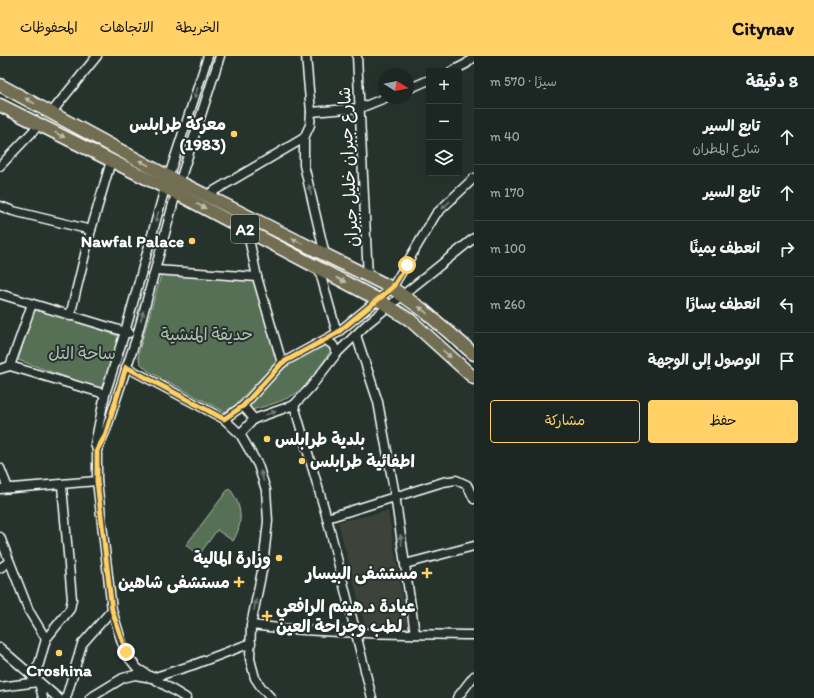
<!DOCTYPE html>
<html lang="ar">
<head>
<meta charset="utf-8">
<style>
  body { margin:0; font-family:Itim,"Playpen Sans Arabic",sans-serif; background:#29322f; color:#f1f3f6; direction:rtl }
  .controls { position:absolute; right:12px; top:12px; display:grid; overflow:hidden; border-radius:4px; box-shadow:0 4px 16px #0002 }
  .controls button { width:36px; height:36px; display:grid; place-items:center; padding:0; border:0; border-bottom:1px solid #3a4340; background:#1c2622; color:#f1f3f6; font:20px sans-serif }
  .compass { position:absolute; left:378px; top:12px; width:36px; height:36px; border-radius:50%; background:#1c2622; box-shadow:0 4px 16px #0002; rotate:100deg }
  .stop { position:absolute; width:12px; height:12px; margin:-9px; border:3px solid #ffd166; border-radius:50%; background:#fff }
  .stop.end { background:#ffd166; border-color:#fff; box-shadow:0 1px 4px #0008 }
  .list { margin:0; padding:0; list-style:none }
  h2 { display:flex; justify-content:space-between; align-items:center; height:52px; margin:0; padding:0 16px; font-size:17px }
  h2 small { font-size:13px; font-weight:400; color:#a0a5a5 }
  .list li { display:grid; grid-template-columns:26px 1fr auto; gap:12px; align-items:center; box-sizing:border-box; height:56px; padding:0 16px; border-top:1px solid #3a4340 }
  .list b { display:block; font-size:15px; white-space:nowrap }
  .list p { margin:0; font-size:13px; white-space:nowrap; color:#a0a5a5 }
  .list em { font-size:13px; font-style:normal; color:#a0a5a5 }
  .actions { display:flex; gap:8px; padding:12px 16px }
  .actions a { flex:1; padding:9px 0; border:1px solid #ffd166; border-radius:4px; text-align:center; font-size:14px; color:#ffd166 }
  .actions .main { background:#ffd166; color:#111 }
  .icon { flex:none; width:22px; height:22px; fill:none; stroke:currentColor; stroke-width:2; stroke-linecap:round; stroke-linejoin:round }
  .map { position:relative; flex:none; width:474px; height:642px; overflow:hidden; direction:ltr }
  header { display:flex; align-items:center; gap:24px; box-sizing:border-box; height:56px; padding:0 20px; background:#ffd166; color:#111 }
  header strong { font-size:19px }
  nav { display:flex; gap:22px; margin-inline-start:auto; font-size:14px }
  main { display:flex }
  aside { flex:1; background:#1c2622 }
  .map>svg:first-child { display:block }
  .built { fill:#3c423a }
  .green { fill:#577055; stroke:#abb8aa }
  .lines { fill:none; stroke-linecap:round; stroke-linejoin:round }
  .minor-casing { stroke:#fff; stroke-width:11 }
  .highway-casing { stroke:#fff; stroke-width:15 }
  .minor { stroke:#26332d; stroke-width:8 }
  .highway { stroke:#726e52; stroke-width:12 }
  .oneway { fill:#727a76 }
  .oneway2 { fill:#c0beb1 }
  .route { stroke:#ffd166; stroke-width:5 }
  .poi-dot { fill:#ffd166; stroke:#26332d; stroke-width:1.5 }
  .labels { text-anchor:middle; stroke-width:4; stroke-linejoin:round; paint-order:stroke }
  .shield { fill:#26332d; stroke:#bec2c0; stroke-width:1 }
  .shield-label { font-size:16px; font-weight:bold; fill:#fff }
  .poi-label { font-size:17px; font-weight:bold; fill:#fff; stroke:#26332d; text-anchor:end }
  .street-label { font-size:17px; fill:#fff; stroke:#26332d }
  .park-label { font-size:17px; fill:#b3bfb2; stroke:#26332d }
</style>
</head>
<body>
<header>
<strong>Citynav</strong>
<nav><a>الخريطة</a><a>الاتجاهات</a><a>المحفوظات</a></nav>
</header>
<main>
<aside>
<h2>8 دقيقة<small>سيرًا · 570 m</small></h2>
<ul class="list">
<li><svg class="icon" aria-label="ahead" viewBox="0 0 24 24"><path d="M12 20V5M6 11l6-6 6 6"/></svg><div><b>تابع السير</b><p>شارع المطران</p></div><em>40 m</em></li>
<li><svg class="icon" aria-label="ahead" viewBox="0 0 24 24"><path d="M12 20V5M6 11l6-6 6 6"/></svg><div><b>تابع السير</b></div><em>170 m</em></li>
<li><svg class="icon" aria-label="right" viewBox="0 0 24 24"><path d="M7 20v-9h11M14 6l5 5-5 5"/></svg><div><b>انعطف يمينًا</b></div><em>100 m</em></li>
<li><svg class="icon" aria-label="left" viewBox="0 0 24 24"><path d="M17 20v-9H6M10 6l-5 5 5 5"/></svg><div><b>انعطف يسارًا</b></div><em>260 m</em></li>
<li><svg class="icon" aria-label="arrive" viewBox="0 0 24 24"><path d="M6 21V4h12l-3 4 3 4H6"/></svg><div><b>الوصول إلى الوجهة</b></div></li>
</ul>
<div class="actions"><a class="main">حفظ</a><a>مشاركة</a></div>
</aside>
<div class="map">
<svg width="474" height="642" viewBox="0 0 474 642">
  <rect width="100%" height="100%" fill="#26332d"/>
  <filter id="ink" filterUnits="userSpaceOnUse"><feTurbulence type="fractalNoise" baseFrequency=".025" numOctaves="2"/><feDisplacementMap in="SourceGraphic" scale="8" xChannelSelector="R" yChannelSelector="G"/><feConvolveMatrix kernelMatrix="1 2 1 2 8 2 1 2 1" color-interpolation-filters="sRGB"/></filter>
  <g filter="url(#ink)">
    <!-- built -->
    <path class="built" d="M388,455L407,568L400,573L365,570L338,466Z"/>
    <!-- green -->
    <g class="green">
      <path d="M162,216L254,222L277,306L227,357L148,315L140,307L138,298Z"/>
      <path d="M34,252L119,280L103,334L18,304Z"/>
      <path d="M329,289L332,293C321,308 312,328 295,338C282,346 266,350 252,354L249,349C274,321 292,299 329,289Z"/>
      <path d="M229,432C242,448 244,467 233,485L217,474L199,499L186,489Z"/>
    </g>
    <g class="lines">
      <!-- minor casing -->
      <g class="minor-casing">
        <g id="minor">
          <path d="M306,0L311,56L310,69L304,82V109L325,199"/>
          <path d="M357,0L368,221"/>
          <path d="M452,15L466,8L474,1"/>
          <path d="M408,33L429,24"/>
          <path d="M311,56L360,52L385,42"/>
          <path d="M51,57L97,0"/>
          <path d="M0,110L39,69"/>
          <path d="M207,139L304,82"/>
          <path d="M0,150L13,155L91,174"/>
          <path d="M247,173L257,221L282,307"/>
          <path d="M319,213L337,277"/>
          <path d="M156,214L257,221"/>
          <path d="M0,238L129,277"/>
          <path d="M70,260L91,174L111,105"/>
          <path d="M356,279L378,346L395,439L415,578"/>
          <path d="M326,284L333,289L337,297"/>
          <path d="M10,310L105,338"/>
          <path d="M126,311L224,363L240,378L258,409L266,434L268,465L263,510L251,569L250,603L255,622L261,631L271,642"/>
          <path d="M0,313L10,310L32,248"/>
          <path d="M294,349L327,462L372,642"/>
          <path d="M243,350L254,363"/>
          <path d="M224,363L243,350L282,307L337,277L392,232L436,158L474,122"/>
          <path d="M240,378L254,363L294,349L310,332L337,297L368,267L474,182"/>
          <path d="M97,394L106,374L137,280L176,137L220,0"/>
          <path d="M0,412L8,432"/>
          <path d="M0,433L97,425"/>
          <path d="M327,462L443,426L456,424L467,429L474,443"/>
          <path d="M0,481L29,555L46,583L39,608L32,620"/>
          <path d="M405,508L474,490"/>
          <path d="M0,512L9,506"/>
          <path d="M251,569C325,578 400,578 474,579"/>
          <path d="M46,583L70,553L72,543L62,430"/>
          <path d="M0,592L58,642"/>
          <path d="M39,627L43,642"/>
          <path d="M0,631L38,626"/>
          <path d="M66,642L82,588L112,554"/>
          <path d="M90,642L123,622L135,619L152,622L193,609L251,587"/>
          <path d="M186,642L138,613L129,602L122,587L112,554L97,425V394L95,388L105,338L125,276L165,132L208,0"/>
          <path d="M457,642L474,620"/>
        </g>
      </g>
      <!-- highway casing -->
      <g class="highway-casing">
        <g id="highway">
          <path d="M0,29L169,121L392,232L423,254L474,298"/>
          <path d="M0,49L176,137L377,243L410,264L474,322"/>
        </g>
      </g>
      <!-- minor -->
      <use href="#minor" class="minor"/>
      <!-- highway -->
      <use href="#highway" class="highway"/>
    </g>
    <!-- one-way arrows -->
    <defs><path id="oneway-solid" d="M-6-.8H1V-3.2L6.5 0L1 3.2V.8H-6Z"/></defs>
    <g class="oneway">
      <use href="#oneway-solid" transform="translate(196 37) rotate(108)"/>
      <use href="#oneway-solid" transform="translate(310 134) rotate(-103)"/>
      <use href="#oneway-solid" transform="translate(446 149) rotate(136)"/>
      <use href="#oneway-solid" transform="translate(157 161) rotate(106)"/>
      <use href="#oneway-solid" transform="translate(142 260) rotate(-74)"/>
      <use href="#oneway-solid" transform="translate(271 357) rotate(-19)"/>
      <use href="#oneway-solid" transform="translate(262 420) rotate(-107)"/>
      <use href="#oneway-solid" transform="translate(401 484) rotate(-98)"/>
      <use href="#oneway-solid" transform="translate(255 549) rotate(-79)"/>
    </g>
    <g class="oneway2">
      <use href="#oneway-solid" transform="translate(30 45) rotate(-151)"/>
      <use href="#oneway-solid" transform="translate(60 79) rotate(27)"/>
      <use href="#oneway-solid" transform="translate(144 107) rotate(-152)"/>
      <use href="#oneway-solid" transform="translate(201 150) rotate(27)"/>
      <use href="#oneway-solid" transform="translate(297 185) rotate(-153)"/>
      <use href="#oneway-solid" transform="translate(341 224) rotate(27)"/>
      <use href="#oneway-solid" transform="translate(423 254) rotate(-141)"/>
      <use href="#oneway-solid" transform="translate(447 298) rotate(42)"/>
    </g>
  </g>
  <g class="lines" filter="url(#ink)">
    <!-- route -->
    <path class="route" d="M126,596L112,554L97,425V394L105,380L126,311L224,363L243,350L282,307L337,277L392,232L407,209"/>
  </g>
  <!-- markers -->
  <g class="poi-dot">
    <circle cx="234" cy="78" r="4"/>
    <circle cx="192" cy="185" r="4"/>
    <circle cx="267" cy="383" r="4"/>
    <circle cx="302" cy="405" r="4"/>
    <circle cx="279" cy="502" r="4"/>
    <path d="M425 511h4v4h4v4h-4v4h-4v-4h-4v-4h4z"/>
    <path d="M237 520h4v4h4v4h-4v4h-4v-4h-4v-4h4z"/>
    <path d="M265 554h4v4h4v4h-4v4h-4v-4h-4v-4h4z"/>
    <circle cx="59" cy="597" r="4"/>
  </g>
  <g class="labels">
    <!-- shield labels -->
    <rect class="shield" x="231" y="159" width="28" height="28" rx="3"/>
    <g class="shield-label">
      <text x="245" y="179">A2</text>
    </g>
    <!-- poi labels -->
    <g class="poi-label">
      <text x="226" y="74">معركة طرابلس<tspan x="226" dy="20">(1983)</tspan></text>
      <text x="184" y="191">Nawfal Palace</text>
      <text x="275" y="389" text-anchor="start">بلدية طرابلس</text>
      <text x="310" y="411" text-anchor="start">اطفائية طرابلس</text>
      <text x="271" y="508">وزارة المالية</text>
      <text x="418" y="523">مستشفی البيسار</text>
      <text x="230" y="532">مستشفى شاهين</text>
      <text x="276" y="556" text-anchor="start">عيادة د.هيثم الرافعي<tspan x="276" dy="20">لطب وجراحة العين</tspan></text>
      <text x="59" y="620" text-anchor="middle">Croshina</text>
    </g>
    <!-- street labels -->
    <g class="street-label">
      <text transform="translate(348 111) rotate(-93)" y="6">شارع جبران خليل جبران</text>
    </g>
    <!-- park labels -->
    <g class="park-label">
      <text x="207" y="284">حديقة المنشية</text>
      <text x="82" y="303">ساحة التل</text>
    </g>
  </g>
</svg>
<div class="controls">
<button>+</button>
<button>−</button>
<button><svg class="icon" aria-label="layers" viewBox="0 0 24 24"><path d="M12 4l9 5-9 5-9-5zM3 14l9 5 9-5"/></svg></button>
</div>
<svg class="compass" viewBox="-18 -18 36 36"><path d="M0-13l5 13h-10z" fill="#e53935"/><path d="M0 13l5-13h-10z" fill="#a0a5a5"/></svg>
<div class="stop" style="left:407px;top:209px"></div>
<div class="stop end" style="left:126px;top:596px"></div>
</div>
</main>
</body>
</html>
